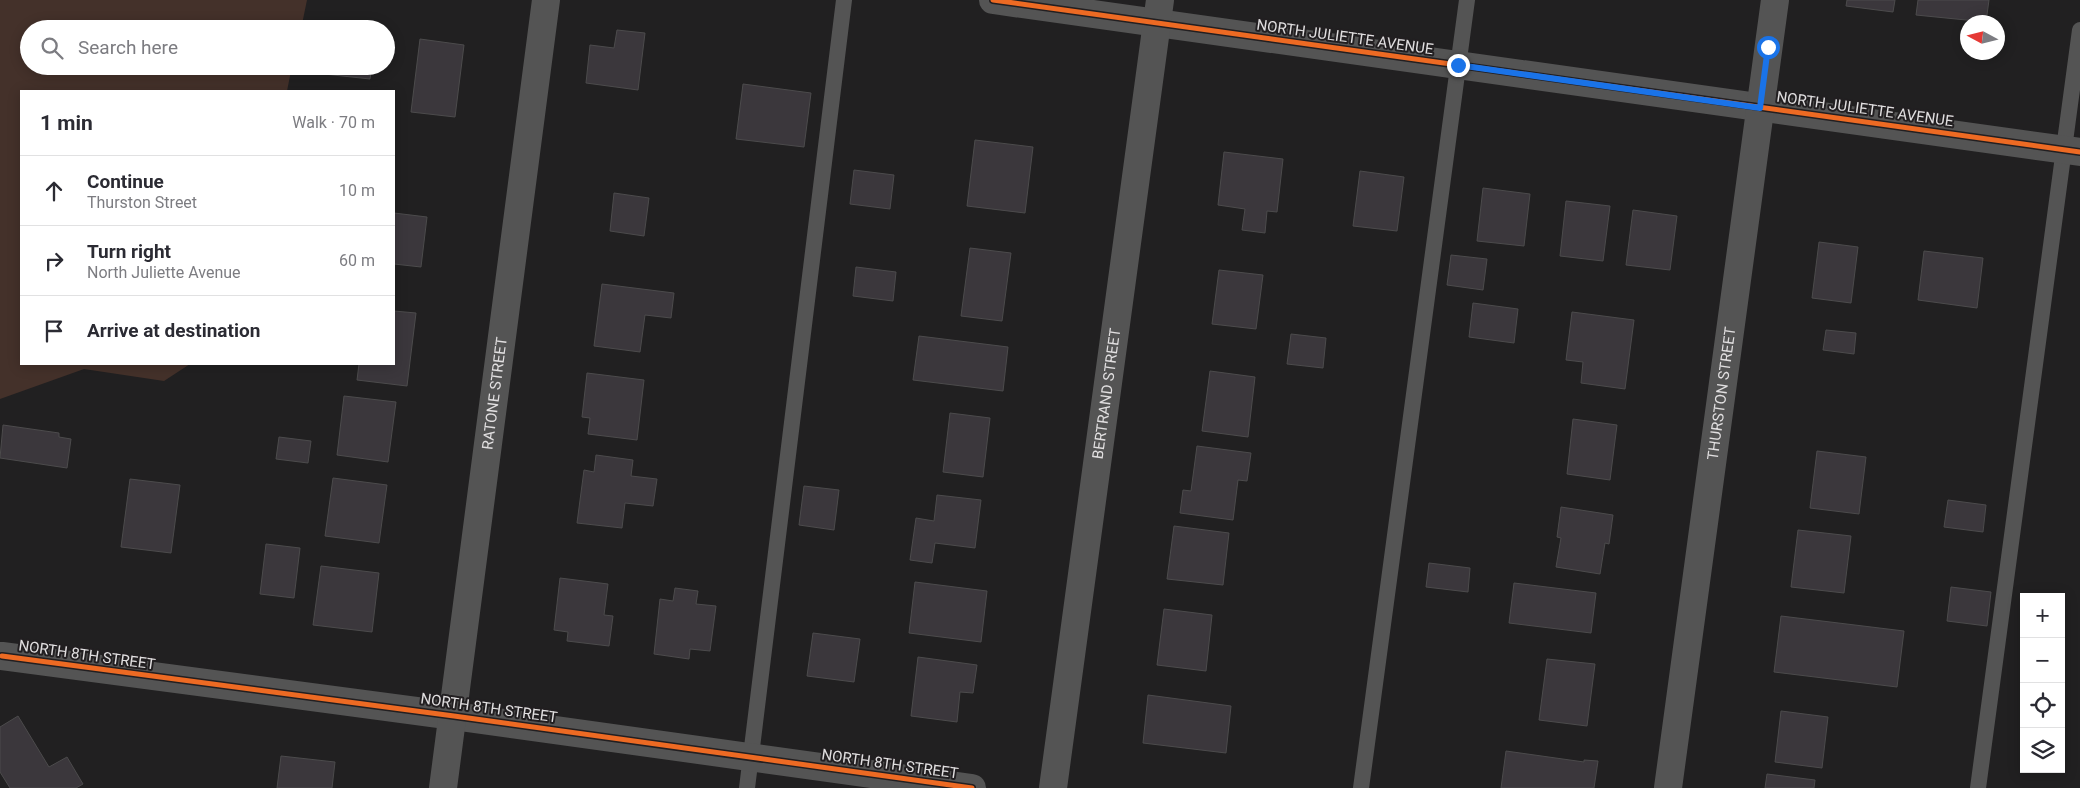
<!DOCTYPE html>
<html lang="en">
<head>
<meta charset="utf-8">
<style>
  body { margin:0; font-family:Roboto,sans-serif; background:#f7f7f7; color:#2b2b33 }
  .controls { position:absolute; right:15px; bottom:15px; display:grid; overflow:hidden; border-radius:0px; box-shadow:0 2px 12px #0003 }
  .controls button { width:45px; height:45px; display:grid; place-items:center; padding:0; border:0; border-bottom:1px solid #e1e1e2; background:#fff; color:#2b2b33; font:25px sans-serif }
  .compass { position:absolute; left:1960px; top:15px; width:45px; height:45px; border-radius:50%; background:#fff; box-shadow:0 2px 12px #0003; rotate:277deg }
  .stop { position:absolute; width:15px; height:15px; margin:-11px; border:4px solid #1a73e8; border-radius:50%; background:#fff }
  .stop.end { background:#1a73e8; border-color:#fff; box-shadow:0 1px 5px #0008 }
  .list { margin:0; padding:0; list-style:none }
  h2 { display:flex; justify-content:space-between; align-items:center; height:65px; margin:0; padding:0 20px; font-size:21px }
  h2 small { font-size:16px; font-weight:400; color:#7c7c81 }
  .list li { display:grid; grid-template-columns:32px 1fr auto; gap:15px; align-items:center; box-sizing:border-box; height:70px; padding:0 20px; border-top:1px solid #e1e1e2 }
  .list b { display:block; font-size:19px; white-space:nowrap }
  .list p { margin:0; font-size:16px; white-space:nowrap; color:#7c7c81 }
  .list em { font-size:16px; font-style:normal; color:#7c7c81 }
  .icon { flex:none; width:28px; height:28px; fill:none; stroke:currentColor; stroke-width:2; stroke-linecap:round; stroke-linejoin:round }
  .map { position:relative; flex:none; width:2080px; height:788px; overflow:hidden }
  .search { position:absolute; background:#fff; box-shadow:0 2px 12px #0003; left:20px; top:20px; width:375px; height:55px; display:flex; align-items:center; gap:12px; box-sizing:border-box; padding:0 18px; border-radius:28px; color:#7c7c81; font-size:19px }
  .panel { position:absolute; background:#fff; box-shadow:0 2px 12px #0003; left:20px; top:90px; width:375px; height:275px; border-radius:0px }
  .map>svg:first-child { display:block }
  .green { fill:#44312a }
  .building { fill:#3b373c; stroke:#4c4b4c }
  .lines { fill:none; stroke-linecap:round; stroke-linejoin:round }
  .service { stroke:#545454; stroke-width:16 }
  .minor { stroke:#545454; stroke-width:28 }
  .cycleway-casing { stroke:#221f21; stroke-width:8 }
  .cycleway { stroke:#ed6a23; stroke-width:5 }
  .route { stroke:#1a73e8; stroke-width:6 }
  .labels { text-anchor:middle; stroke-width:4; stroke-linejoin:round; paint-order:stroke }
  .street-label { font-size:15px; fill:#e1dfe0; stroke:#221f21 }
</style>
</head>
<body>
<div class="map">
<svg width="2080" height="788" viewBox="0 0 2080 788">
  <rect width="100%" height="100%" fill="#212021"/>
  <!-- green -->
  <path class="green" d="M0,0H307L301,29H29V66H292L287,91H21V364H190L164,381L84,369L0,399Z"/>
  <!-- building -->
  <g class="building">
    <path d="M1847,0H1895L1893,12L1846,6Z"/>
    <path d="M1918,0H1989L1986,22L1916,15Z"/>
    <path d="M617,30L645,33L638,90L586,83L590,45L614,48Z"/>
    <path d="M420,39L464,45L455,117L411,112Z"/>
    <path d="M325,66H372L370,79L324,74Z"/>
    <path d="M743,84L811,93L804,147L736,139Z"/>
    <path d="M975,140L1033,147L1025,213L967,206Z"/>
    <path d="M1224,152L1283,159L1277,212L1267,211L1265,233L1242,230L1245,209L1218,205Z"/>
    <path d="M854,170L894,175L890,209L850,204Z"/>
    <path d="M1360,171L1404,177L1397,231L1353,226Z"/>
    <path d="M1483,188L1530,194L1524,246L1477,241Z"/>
    <path d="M614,193L649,198L644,236L610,231Z"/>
    <path d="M1566,201L1610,206L1603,261L1560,256Z"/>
    <path d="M1633,210L1677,216L1670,270L1626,265Z"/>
    <path d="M394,213L427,217L421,267L394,264Z"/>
    <path d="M1819,242L1858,247L1851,303L1812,298Z"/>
    <path d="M970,248L1011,253L1002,321L961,316Z"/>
    <path d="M1924,251L1983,258L1977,308L1918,300Z"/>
    <path d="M1451,255L1487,259L1483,290L1447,285Z"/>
    <path d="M856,267L896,272L893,301L853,296Z"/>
    <path d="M1219,270L1263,275L1256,329L1212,324Z"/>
    <path d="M602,284L674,293L671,318L645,315L640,352L594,346Z"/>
    <path d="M1473,303L1518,309L1514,343L1469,337Z"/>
    <path d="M394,311L416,313L407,386L357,380L359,364H394Z"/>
    <path d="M1572,312L1634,320L1625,389L1581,383L1583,362L1566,360Z"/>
    <path d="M1826,330L1856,333L1854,354L1823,350Z"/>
    <path d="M1291,334L1326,338L1323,368L1287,364Z"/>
    <path d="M919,336L1008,347L1003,391L913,380Z"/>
    <path d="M1210,371L1255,377L1248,437L1202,431Z"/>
    <path d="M587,373L644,380L637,440L588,434L590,418L582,417Z"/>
    <path d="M344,396L396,402L388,462L337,455Z"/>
    <path d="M950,413L990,418L983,477L943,472Z"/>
    <path d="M1573,419L1617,425L1610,480L1567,474Z"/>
    <path d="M3,425L59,433V437L71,439L67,468L0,458Z"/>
    <path d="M279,437L311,441L308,463L276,459Z"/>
    <path d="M1197,446L1251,453L1247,481L1238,480L1233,520L1180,513L1183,490L1191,491Z"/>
    <path d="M1817,451L1866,457L1859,514L1810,508Z"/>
    <path d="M596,455L633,460L631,476L657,479L653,506L625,503L622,528L577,523L584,470L594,472Z"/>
    <path d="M333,478L387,485L379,543L325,536Z"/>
    <path d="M130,479L180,485L171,553L121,547Z"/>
    <path d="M804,486L839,490L834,530L799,525Z"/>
    <path d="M937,495L981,500L975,548L935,543L932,563L910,560L916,518L934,521Z"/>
    <path d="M1948,500L1986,505L1983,532L1944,527Z"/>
    <path d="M1561,507L1613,515L1609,544L1605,543L1600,574L1556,567L1561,538L1557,537Z"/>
    <path d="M1174,526L1229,533L1223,585L1167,579Z"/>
    <path d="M1798,530L1851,536L1844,593L1791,587Z"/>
    <path d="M266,544L300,548L294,598L260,594Z"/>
    <path d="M1429,563L1470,568L1468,592L1426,587Z"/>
    <path d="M321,566L379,573L372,632L313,625Z"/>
    <path d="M560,578L608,584L604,615L613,616L609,646L567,641L568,632L554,630Z"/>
    <path d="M915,582L987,591L981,642L909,633Z"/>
    <path d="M1514,583L1596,593L1591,633L1509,623Z"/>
    <path d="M1951,587L1991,592L1987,626L1947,621Z"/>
    <path d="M675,588L698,591L696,604L716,606L710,651L690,649L689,659L654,654L660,599L673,601Z"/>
    <path d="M1164,609L1212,615L1206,671L1157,665Z"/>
    <path d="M1781,616L1904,631L1897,687L1774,672Z"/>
    <path d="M813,633L860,639L854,682L807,676Z"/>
    <path d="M918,657L977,665L973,693L960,692L957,722L911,716Z"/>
    <path d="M1547,659L1595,664L1587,726L1539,720Z"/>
    <path d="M1148,695L1231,706L1226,753L1143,743Z"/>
    <path d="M1781,711L1828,717L1822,768L1775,762Z"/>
    <path d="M18,716L49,767L67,757L83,784L76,788H10L0,772V727Z"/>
    <path d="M1506,751L1584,762V760L1598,761L1594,788H1501Z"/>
    <path d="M281,756L335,762L332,788H277Z"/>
    <path d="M1767,774L1815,780L1814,788H1765Z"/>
  </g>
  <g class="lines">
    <!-- service -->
    <g class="service">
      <path d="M747,788L844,0"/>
      <path d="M1361,788L1467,0"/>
      <path d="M1978,788L2080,30"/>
    </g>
    <!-- minor -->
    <g class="minor">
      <path d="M993,0L2080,152"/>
      <path d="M2,656L454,716L972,788"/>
      <path id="s1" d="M443,788L546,0"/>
      <path id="s2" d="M1053,788L1160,0"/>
      <path id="s3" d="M1668,788L1775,0"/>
    </g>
    <!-- cycleway casing -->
    <g class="cycleway-casing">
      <g id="cycleway">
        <path d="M993,0L2080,152"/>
        <path d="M2,656L454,716L972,788"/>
      </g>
    </g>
    <!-- cycleway -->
    <use href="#cycleway" class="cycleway"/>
  </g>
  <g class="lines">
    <!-- route -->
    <path class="route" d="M1458,65L1760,108L1768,47"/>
  </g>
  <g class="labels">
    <!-- street labels -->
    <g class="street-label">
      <text transform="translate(1345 37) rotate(8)" y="5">NORTH JULIETTE AVENUE</text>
      <text transform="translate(1865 109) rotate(8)" y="5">NORTH JULIETTE AVENUE</text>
      <text dy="5" stroke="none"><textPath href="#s1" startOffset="398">RATONE STREET</textPath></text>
      <text dy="5" stroke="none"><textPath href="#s2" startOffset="398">BERTRAND STREET</textPath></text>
      <text dy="5" stroke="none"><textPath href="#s3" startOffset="398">THURSTON STREET</textPath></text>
      <text transform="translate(87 655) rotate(8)" y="5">NORTH 8TH STREET</text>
      <text transform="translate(489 708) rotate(8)" y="5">NORTH 8TH STREET</text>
      <text transform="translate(890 764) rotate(8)" y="5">NORTH 8TH STREET</text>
    </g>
  </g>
</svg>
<div class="controls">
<button>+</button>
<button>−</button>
<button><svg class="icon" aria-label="locate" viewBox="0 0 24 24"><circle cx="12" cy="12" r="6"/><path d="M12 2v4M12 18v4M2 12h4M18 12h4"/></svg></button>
<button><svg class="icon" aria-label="layers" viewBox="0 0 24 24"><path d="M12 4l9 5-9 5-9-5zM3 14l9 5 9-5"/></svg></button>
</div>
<svg class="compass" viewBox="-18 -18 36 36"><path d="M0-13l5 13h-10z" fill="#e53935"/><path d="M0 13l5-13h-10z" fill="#7c7c81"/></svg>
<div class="stop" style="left:1768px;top:47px"></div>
<div class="stop end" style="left:1458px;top:65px"></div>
<div class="search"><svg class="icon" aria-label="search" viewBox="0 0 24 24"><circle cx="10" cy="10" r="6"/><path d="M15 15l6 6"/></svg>Search here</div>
<section class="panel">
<h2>1 min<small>Walk · 70 m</small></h2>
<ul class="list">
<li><svg class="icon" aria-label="ahead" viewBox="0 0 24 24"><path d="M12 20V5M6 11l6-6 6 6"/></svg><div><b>Continue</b><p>Thurston Street</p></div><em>10 m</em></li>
<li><svg class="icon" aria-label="right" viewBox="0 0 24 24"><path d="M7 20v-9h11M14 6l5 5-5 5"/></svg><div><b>Turn right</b><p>North Juliette Avenue</p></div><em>60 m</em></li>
<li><svg class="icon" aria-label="arrive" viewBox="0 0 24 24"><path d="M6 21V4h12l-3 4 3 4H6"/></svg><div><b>Arrive at destination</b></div></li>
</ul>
</section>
</div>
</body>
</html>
